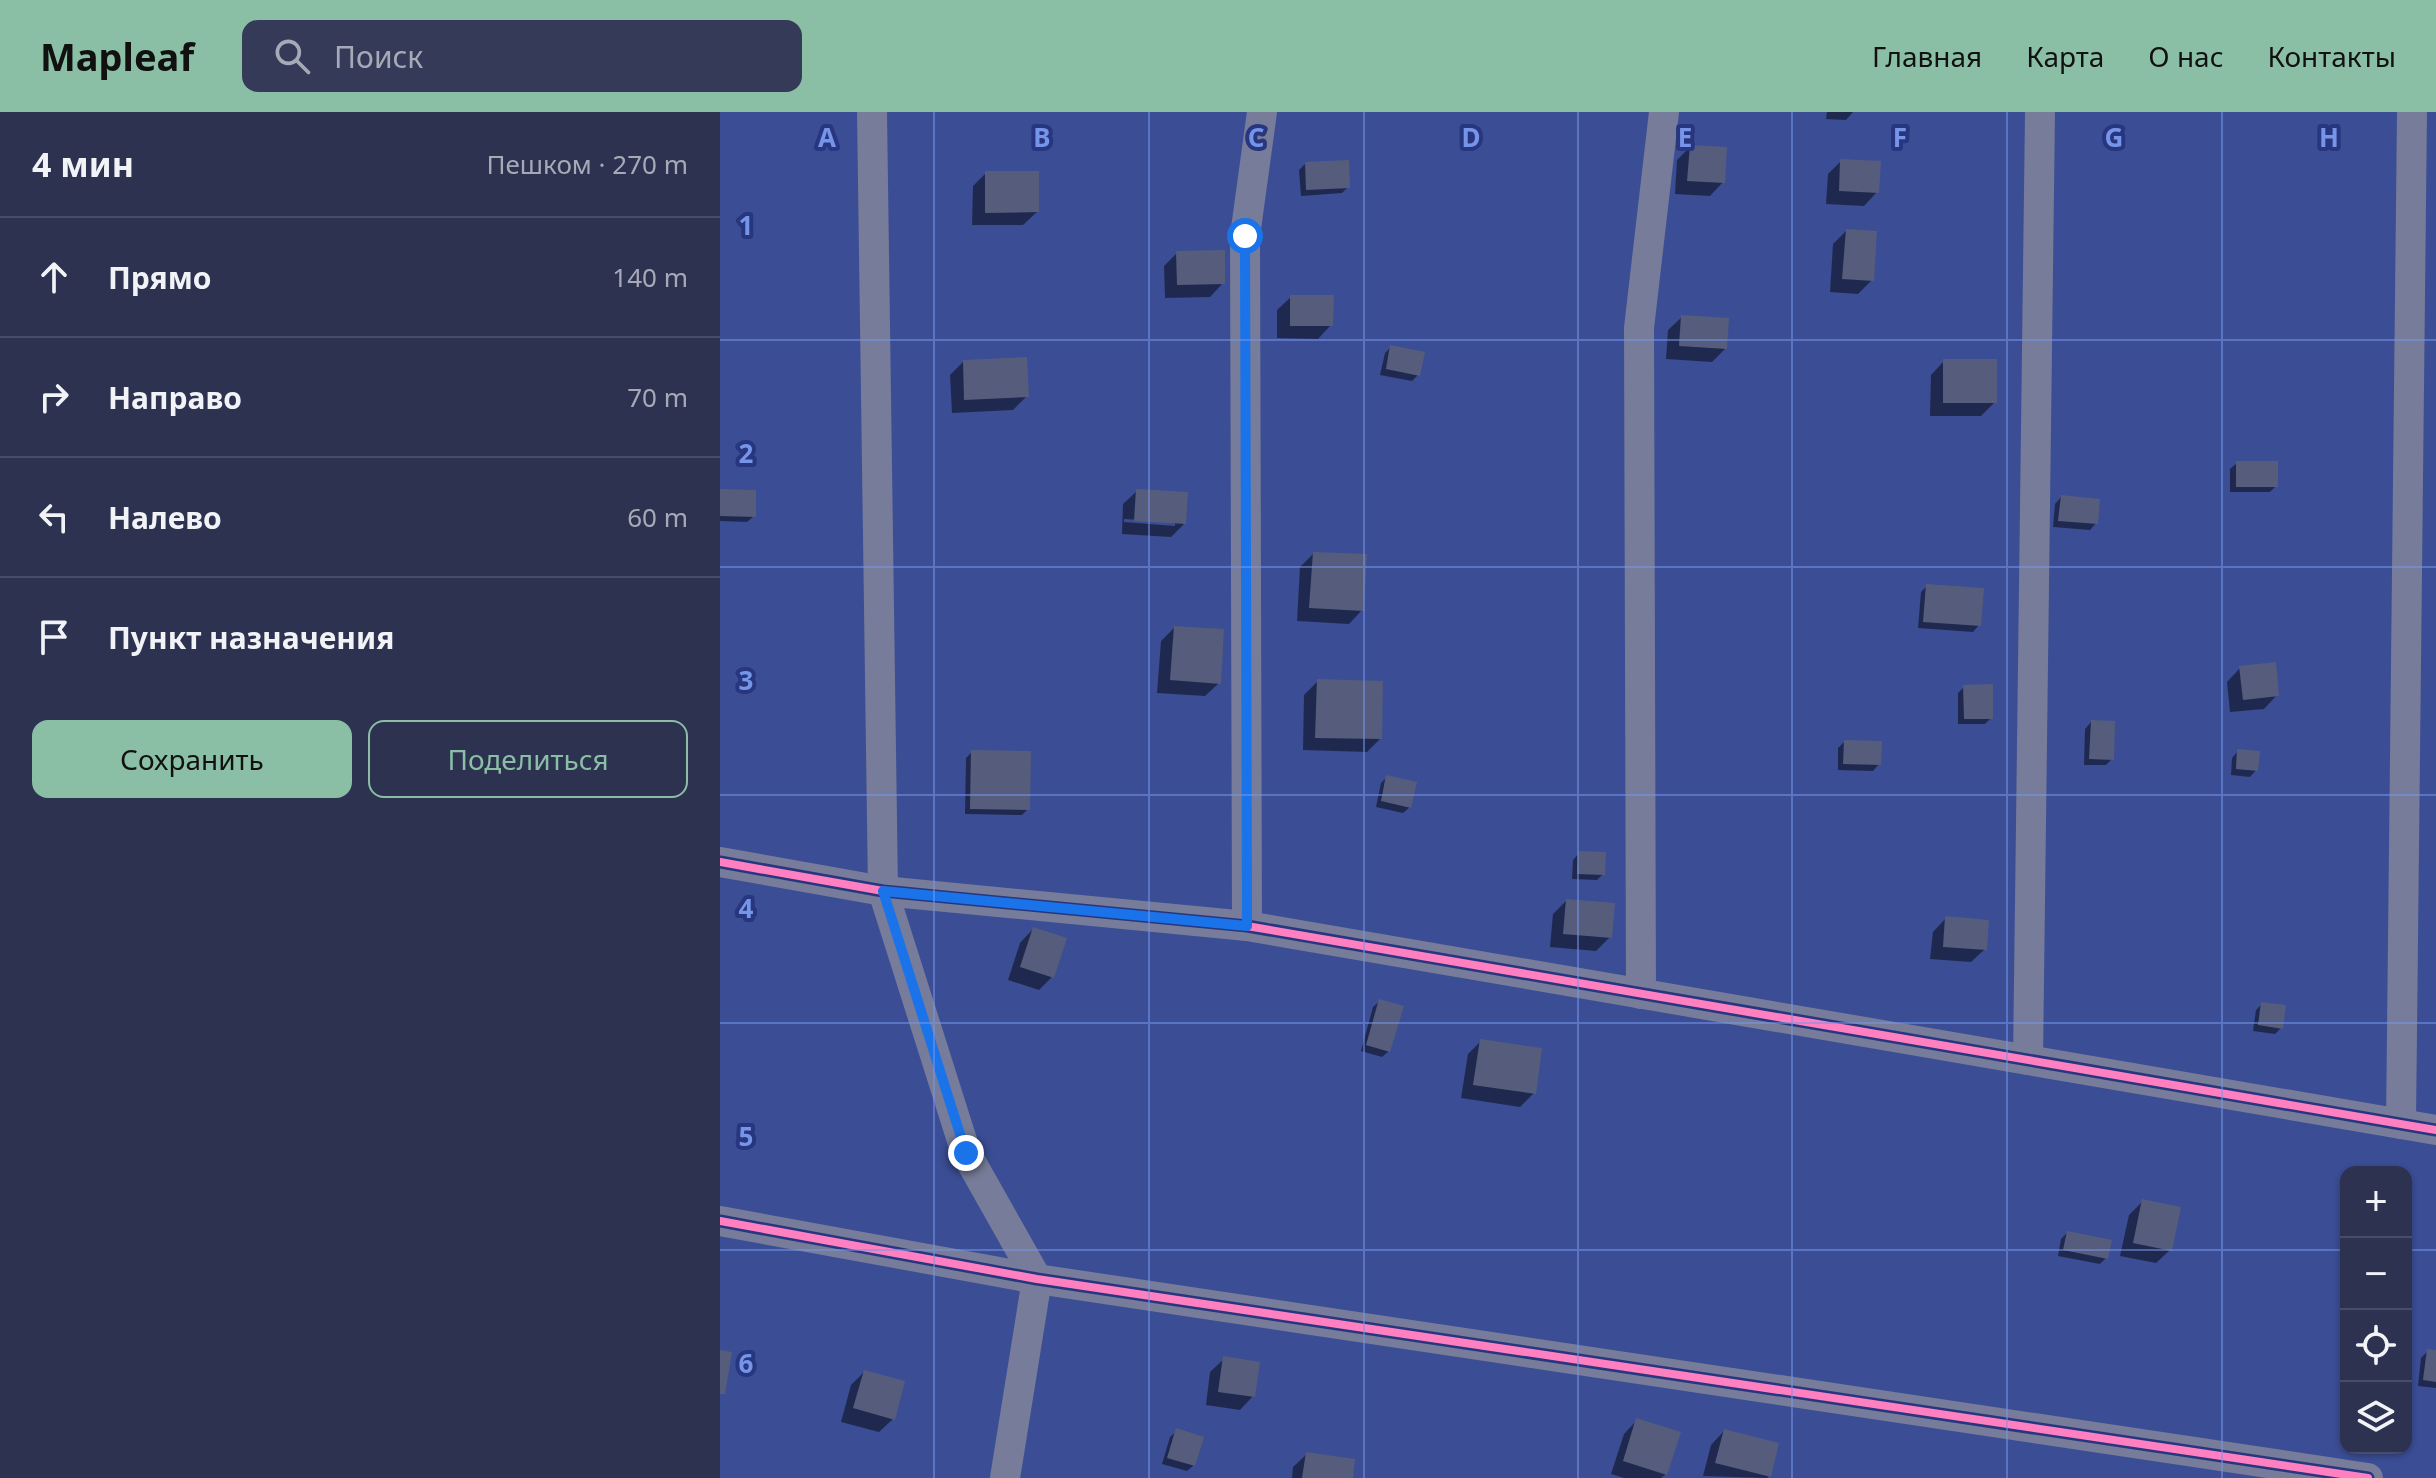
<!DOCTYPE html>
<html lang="ru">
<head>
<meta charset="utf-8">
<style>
  body { margin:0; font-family:"Noto Sans",sans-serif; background:#343a57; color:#f1f3f6 }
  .controls { position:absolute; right:24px; bottom:24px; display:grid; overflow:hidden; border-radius:16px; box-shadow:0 2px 6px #0004 }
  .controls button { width:72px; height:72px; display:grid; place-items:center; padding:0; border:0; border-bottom:2px solid #484d67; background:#2c3250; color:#f1f3f6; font:40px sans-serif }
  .stop { position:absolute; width:24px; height:24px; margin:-18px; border:6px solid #1a73e8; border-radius:50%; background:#fff }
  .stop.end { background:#1a73e8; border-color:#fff; box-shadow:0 2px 8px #0008 }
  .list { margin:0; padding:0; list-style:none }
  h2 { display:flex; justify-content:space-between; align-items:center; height:104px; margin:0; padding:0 32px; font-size:34px }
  h2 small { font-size:26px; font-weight:400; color:#a6aab7 }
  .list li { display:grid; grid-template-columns:52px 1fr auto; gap:24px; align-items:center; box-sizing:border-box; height:120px; padding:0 32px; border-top:2px solid #484d67 }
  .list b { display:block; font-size:30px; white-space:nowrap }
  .list em { font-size:26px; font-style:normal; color:#a6aab7 }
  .actions { display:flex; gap:16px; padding:24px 32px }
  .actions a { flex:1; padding:18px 0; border:2px solid #8abfa5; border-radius:16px; text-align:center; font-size:28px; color:#8abfa5 }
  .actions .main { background:#8abfa5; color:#111 }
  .icon { flex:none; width:44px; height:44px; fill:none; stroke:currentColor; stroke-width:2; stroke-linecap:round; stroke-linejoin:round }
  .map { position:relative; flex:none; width:1716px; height:1366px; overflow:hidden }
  header { display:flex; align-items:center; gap:48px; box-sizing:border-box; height:112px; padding:0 40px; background:#8abfa5; color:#111 }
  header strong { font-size:38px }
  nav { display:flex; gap:44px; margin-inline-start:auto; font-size:28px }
  .search { width:560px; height:72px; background:#343a57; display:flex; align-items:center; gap:20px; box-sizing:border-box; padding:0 28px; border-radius:16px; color:#a6aab7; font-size:30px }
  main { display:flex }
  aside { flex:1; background:#2c3250 }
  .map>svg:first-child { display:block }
  .green { fill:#3b4d94; fill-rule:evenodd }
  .shadow { fill:#0007; fill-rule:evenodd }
  .building { fill:#565d7c }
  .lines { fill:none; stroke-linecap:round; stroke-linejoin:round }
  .street { stroke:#767c99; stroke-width:30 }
  .cycleway-casing { stroke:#27367e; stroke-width:13 }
  .cycleway { stroke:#ff80c0; stroke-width:8 }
  .route { stroke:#1a73e8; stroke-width:10 }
  .grid { fill:none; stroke:#7795e8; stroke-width:2; stroke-opacity:0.55 }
  .grid-label { font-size:26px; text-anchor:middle; font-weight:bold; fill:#7795e8; stroke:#27367e; stroke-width:8; stroke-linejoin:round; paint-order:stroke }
</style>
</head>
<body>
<header>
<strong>Mapleaf</strong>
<div class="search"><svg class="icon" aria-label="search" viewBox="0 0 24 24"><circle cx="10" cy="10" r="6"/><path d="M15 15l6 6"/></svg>Поиск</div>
<nav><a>Главная</a><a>Карта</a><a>О нас</a><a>Контакты</a></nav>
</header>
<main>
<aside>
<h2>4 мин<small>Пешком · 270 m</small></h2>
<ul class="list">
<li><svg class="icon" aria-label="ahead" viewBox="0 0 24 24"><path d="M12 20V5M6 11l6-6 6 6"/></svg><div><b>Прямо</b></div><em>140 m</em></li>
<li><svg class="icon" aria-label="right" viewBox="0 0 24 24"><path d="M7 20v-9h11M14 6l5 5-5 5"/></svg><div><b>Направо</b></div><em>70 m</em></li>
<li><svg class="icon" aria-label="left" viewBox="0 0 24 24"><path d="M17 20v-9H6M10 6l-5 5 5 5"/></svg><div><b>Налево</b></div><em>60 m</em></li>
<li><svg class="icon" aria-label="arrive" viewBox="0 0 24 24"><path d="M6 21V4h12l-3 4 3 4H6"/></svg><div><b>Пункт назначения</b></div></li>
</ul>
<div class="actions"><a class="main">Сохранить</a><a>Поделиться</a></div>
</aside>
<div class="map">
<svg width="1716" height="1366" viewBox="0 0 1716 1366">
  <rect width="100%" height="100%" fill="#3b436a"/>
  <!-- green -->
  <path class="green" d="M0,0H1716V1366H0ZM1626,1060H1686V1336H1626Z"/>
  <!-- shadow -->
  <g class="shadow">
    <path d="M1107,0H1133L1126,8L1106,7Z"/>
    <path d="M970,35L1003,70L990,84L955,82L957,48Z"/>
    <path d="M1121,49L1157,80L1144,94L1106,92L1108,62Z"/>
    <path d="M585,52L628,75L622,81L581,84L579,58Z"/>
    <path d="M266,61L317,100L303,113H252L253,74Z"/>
    <path d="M1126,119L1152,168L1138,182L1110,180L1113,132Z"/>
    <path d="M457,141L503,171L490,185L445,186L444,154Z"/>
    <path d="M571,185L611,213L598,227L557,226V198Z"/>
    <path d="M962,205L1005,237L992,250L946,247L948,218Z"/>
    <path d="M671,235L698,263L692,269L660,263L665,241Z"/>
    <path d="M1224,249L1275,290L1261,304H1210L1211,263Z"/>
    <path d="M243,250L307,284L293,298L232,301L230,263Z"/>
    <path d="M1517,351L1556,374L1550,380H1510V357Z"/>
    <path d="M0,379L34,404L27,410L0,409Z"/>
    <path d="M417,379L464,412L451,425L402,422L403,392ZM404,407L455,410V414L404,410Z"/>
    <path d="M1341,385L1376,411L1370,418L1333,415L1335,392Z"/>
    <path d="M593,442L642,498L629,512L577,509L580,455Z"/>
    <path d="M1207,474L1259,513L1253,520L1198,516L1201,480Z"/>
    <path d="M454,516L499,571L485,584L437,581L441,529Z"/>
    <path d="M1520,556L1557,583L1544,597L1510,600L1507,570Z"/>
    <path d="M598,569L660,627L647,640L583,638L584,583Z"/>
    <path d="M1244,575L1271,606L1265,612H1238V581Z"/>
    <path d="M1371,610L1392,647L1386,653H1364L1365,617Z"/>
    <path d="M1124,630L1159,652L1153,659L1118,658V636Z"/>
    <path d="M1518,639L1536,658L1530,665L1511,663L1512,646Z"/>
    <path d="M252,640L308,697L302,703L245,702L246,646Z"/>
    <path d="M667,665L690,695L683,701L656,695L661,671Z"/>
    <path d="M859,741L883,762L877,768L852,767L853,748Z"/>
    <path d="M846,789L890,825L876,839L830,835L833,802Z"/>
    <path d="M1226,806L1265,837L1251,850L1210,847L1213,820Z"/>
    <path d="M313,817L332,865L319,878L288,868L300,831Z"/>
    <path d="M660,889L669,939L662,945L641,939L653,895Z"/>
    <path d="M1542,892L1561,916L1555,922L1533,919L1536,898Z"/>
    <path d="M761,929L814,981L800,995L741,986L748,942Z"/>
    <path d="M1423,1089L1450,1138L1436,1151L1400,1144L1409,1103Z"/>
    <path d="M1347,1121L1386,1146L1380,1152L1338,1144L1341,1127Z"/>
    <path d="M1708,1239L1716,1240V1276L1698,1274L1701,1246Z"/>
    <path d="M504,1247L533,1284L520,1298L486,1293L490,1260Z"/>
    <path d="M144,1260L173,1307L159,1320L121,1310L131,1273Z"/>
    <path d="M917,1308L946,1362L941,1366H904L891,1362L904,1322Z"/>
    <path d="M457,1319L474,1353L467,1359L442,1352L450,1325Z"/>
    <path d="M1004,1319L1049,1364L1047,1366L983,1364L991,1333Z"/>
    <path d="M587,1342L631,1366H572L573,1355Z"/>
  </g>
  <!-- building -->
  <g class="building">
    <path d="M970,33L1007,35L1005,71L967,69Z"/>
    <path d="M1120,47L1161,49L1159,81L1119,79Z"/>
    <path d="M629,48L630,76L586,78L585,50Z"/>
    <path d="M265,59H319V100L265,101Z"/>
    <path d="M1126,117L1157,119L1154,169L1122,167Z"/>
    <path d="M505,138V172L457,173L456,139Z"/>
    <path d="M570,183H614L613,214H570Z"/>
    <path d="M961,203L1009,206L1007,237L959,234Z"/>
    <path d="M670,233L705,240L700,264L666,257Z"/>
    <path d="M307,245L309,285L244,288L243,248Z"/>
    <rect x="1223" y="247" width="54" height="44"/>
    <rect x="1516" y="349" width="42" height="26"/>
    <path d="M0,377L36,378V405L0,404Z"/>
    <path d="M416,377L468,380L466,412L414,409Z"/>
    <path d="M1341,383L1380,387L1378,412L1338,409Z"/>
    <path d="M593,440L647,442L644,499L589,496Z"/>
    <path d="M1206,472L1264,476L1261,514L1203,510Z"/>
    <path d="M454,514L504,517L501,572L450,568Z"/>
    <path d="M1556,550L1559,584L1523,588L1519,554Z"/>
    <path d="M597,567L663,569L662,627L595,626Z"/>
    <path d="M1273,572V607H1244L1243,573Z"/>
    <path d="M1371,608L1395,609L1394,648L1369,647Z"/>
    <path d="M1124,628L1162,629L1161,653L1123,652Z"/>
    <path d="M1517,637L1540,639L1538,659L1516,657Z"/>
    <path d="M251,638L311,639L310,698L250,697Z"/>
    <path d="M666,663L697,670L691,696L661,689Z"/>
    <path d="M858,739L886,740L885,763L857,762Z"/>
    <path d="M846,787L895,791L892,826L843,822Z"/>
    <path d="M1225,804L1269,808L1267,838L1223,835Z"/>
    <path d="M313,815L347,826L334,866L300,855Z"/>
    <path d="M659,887L684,894L670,940L646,933Z"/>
    <path d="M1541,890L1566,893L1563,917L1538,913Z"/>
    <path d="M760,927L822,936L816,982L753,973Z"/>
    <path d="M1422,1087L1461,1095L1452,1139L1413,1131Z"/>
    <path d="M1347,1119L1392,1128L1388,1147L1343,1138Z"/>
    <path d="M1707,1237L1716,1238V1270L1703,1268Z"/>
    <path d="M0,1238L12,1240L5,1282H0Z"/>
    <path d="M503,1244L540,1250L535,1285L498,1280Z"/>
    <path d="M144,1258L185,1269L175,1308L133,1296Z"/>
    <path d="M916,1306L961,1320L947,1363L903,1349Z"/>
    <path d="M456,1316L484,1325L475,1354L447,1346Z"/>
    <path d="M1004,1317L1059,1331L1051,1365L995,1351Z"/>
    <path d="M586,1340L635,1347L633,1366H582Z"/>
  </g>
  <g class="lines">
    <!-- street -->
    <g class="street">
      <path d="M152,0L163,779L246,1041L317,1167L285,1366"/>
      <path d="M0,750L163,779L527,814L1716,1018"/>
      <path d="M527,814L525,124L542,0"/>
      <path d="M921,882L919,216L944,0"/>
      <path d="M1308,948L1320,0"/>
      <path d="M1681,1012L1692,0"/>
      <path d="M0,1109L317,1167L1648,1366"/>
    </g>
    <!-- cycleway casing -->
    <g class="cycleway-casing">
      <g id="cycleway">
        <path d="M0,750L163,779L527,814L1716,1018"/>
        <path d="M0,1109L317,1167L1648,1366"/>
      </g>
    </g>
    <!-- cycleway -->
    <use href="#cycleway" class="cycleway"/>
  </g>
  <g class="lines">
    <!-- route -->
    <path class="route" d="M246,1041L163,779L527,814L525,124"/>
  </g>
  <!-- grid -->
  <path class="grid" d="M214,0V1366M429,0V1366M644,0V1366M858,0V1366M1072,0V1366M1287,0V1366M1502,0V1366M0,228H1716M0,455H1716M0,683H1716M0,911H1716M0,1138H1626M1686,1138H1716"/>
  <g class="grid-label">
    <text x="107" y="35">A</text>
    <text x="322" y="35">B</text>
    <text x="536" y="35">C</text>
    <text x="751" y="35">D</text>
    <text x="965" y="35">E</text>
    <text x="1180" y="35">F</text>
    <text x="1394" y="35">G</text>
    <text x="1609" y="35">H</text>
    <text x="26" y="123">1</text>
    <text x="26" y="351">2</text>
    <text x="26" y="578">3</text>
    <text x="26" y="806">4</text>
    <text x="26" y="1034">5</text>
    <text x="26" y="1261">6</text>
  </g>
</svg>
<div class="controls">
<button>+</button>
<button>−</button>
<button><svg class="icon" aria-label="locate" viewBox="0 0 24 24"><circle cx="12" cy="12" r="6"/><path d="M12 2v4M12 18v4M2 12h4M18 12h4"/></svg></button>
<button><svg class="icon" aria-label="layers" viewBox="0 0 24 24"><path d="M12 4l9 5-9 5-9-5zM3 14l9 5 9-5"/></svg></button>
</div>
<div class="stop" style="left:525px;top:124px"></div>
<div class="stop end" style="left:246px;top:1041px"></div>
</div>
</main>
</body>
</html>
